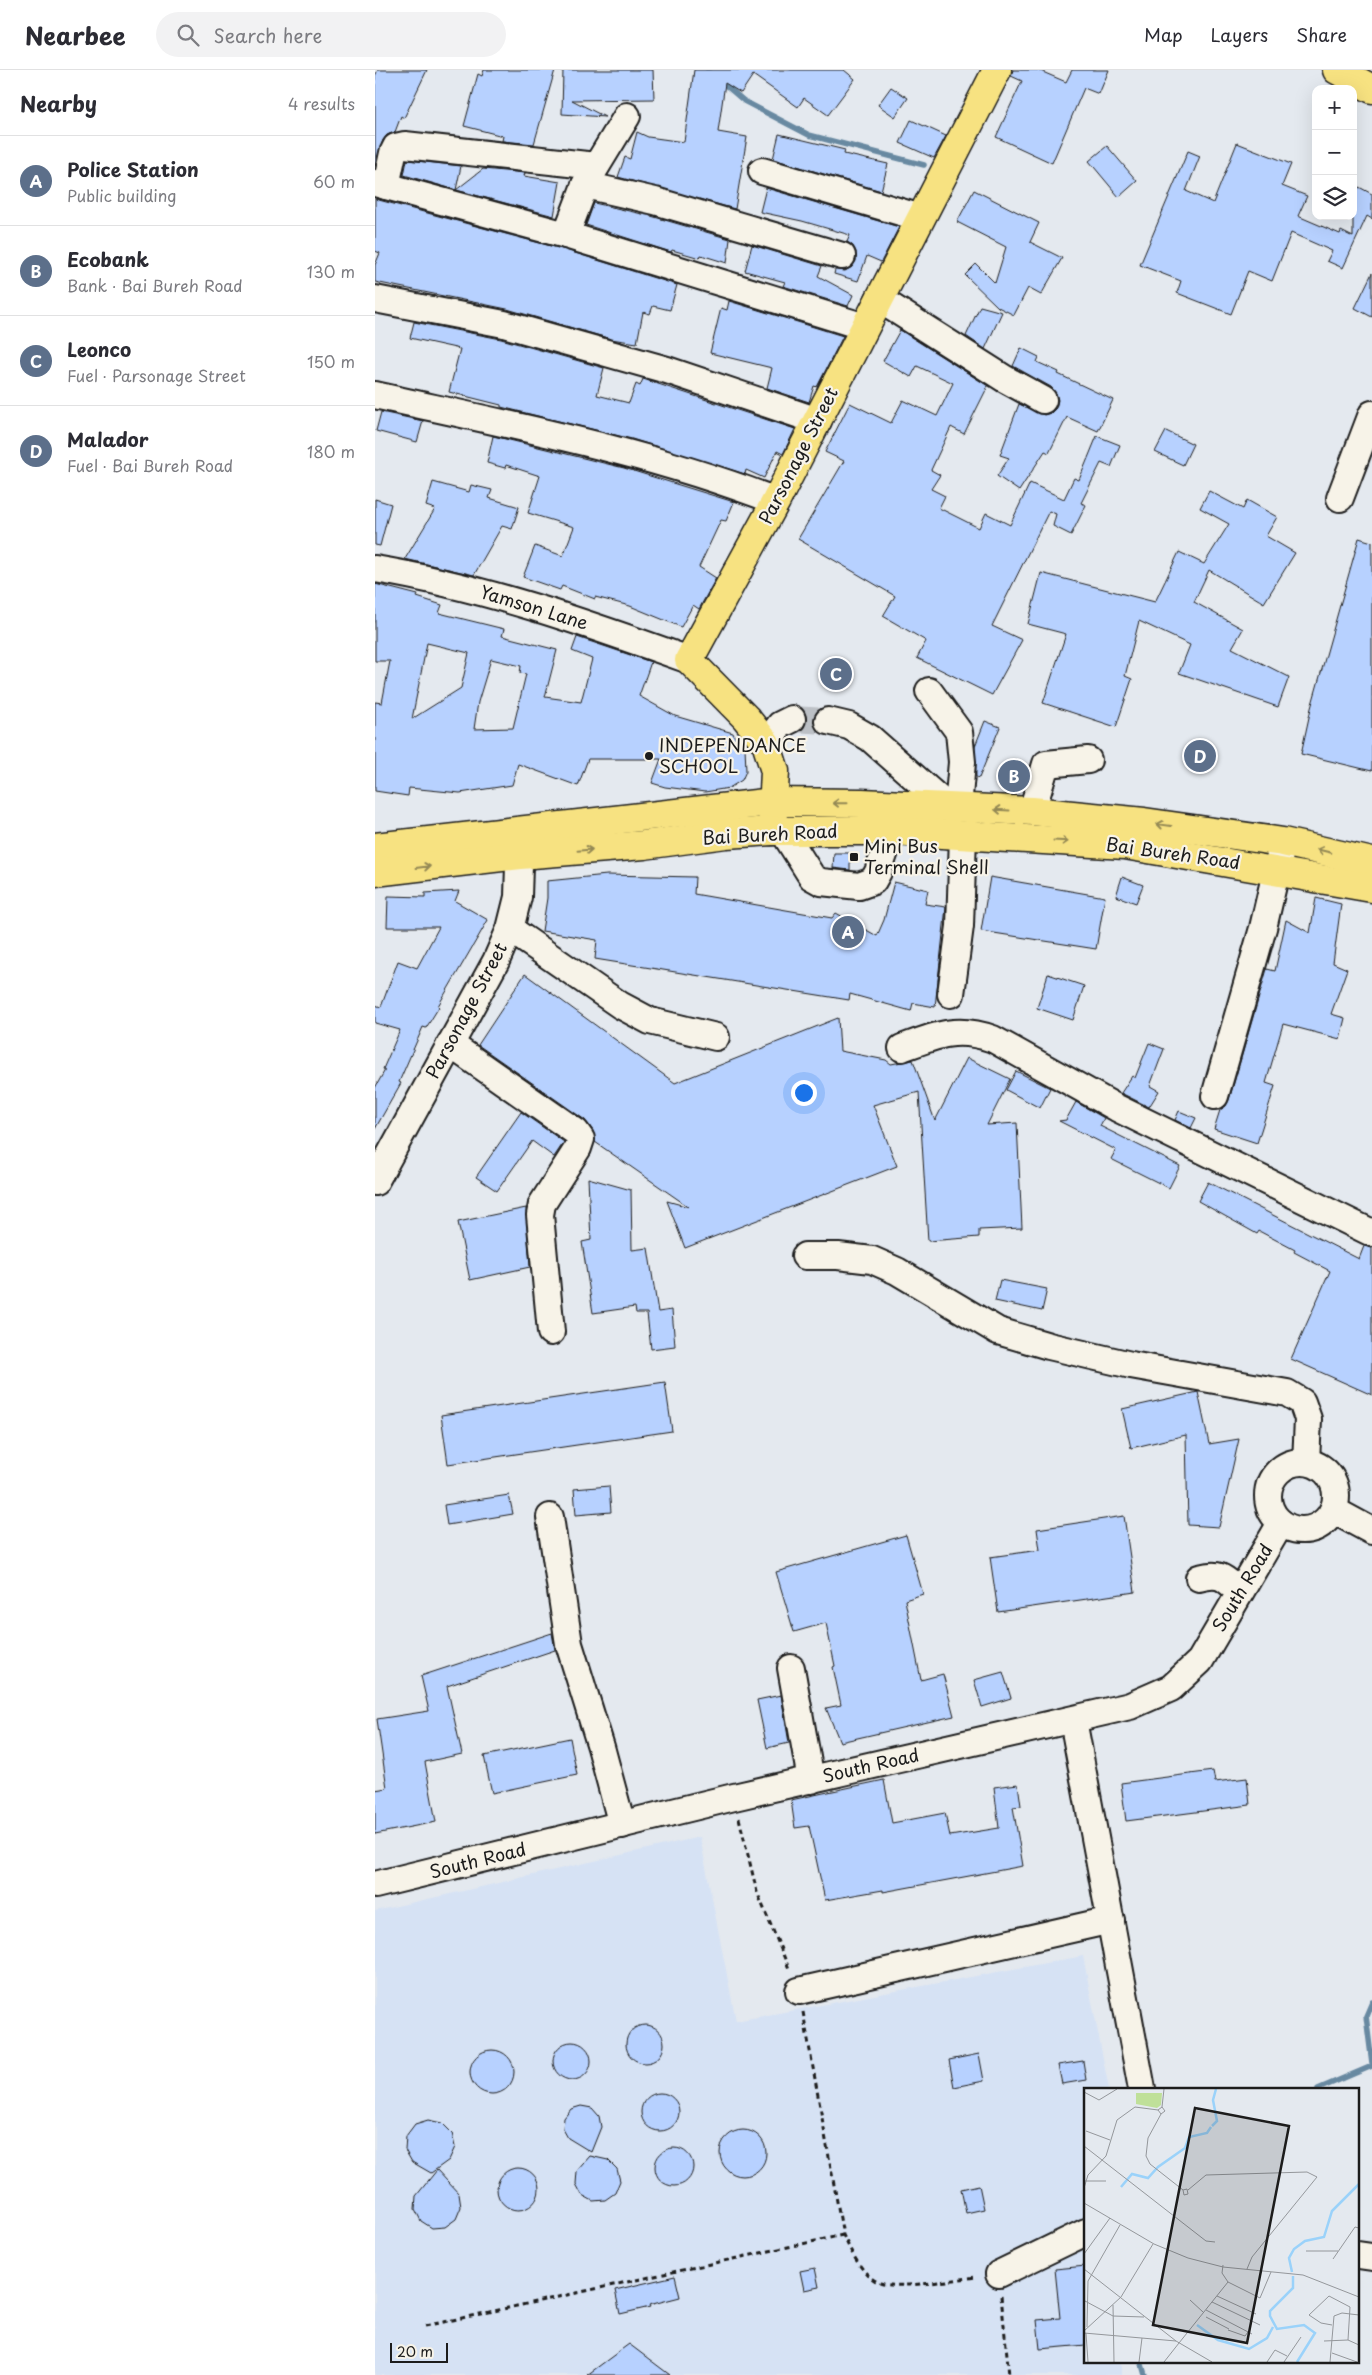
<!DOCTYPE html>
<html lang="en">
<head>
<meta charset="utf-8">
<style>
  body { margin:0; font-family:"Playpen Sans",sans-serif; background:#f2f2f3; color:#2b2b33 }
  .controls { position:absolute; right:15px; top:15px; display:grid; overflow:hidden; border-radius:10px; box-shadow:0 5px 20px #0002 }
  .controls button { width:45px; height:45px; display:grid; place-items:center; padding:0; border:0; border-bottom:1px solid #e1e1e2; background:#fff; color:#2b2b33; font:25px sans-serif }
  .scale { position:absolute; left:15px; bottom:12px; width:58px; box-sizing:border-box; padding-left:5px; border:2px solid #1c1c1c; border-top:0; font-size:14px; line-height:18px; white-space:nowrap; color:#1c1c1c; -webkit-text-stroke:4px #f7f3e8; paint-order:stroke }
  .you { position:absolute; left:428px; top:1022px; width:18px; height:18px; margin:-12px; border:4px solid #fff; border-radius:50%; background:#1a73e8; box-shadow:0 0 0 8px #1a73e833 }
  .badge { display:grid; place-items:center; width:32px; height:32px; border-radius:50%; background:#1c1c1c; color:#fff; font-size:16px; font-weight:700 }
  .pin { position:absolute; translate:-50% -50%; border:2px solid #fff; box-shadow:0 1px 5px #0006 }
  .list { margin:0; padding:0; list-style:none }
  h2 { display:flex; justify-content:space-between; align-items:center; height:65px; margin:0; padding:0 20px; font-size:21px }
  h2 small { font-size:16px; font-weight:400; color:#7c7c81 }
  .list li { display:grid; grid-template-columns:32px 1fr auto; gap:15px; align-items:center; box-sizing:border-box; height:90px; padding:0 20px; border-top:1px solid #e1e1e2 }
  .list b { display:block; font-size:19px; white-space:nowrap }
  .list p { margin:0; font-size:16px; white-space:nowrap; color:#7c7c81 }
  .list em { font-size:16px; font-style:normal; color:#7c7c81 }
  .icon { flex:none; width:28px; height:28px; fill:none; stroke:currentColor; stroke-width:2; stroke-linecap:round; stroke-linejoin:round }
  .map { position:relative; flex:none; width:997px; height:2305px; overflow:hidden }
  header { display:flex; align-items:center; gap:30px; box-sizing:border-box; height:70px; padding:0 25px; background:#fff; border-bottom:1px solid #e1e1e2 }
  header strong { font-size:24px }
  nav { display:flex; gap:28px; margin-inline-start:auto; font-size:18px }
  .search { width:350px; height:45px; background:#f2f2f3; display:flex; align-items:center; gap:12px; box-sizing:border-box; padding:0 18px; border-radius:28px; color:#7c7c81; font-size:19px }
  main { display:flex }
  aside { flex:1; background:#fff }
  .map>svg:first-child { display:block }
  .built { fill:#d6e2f4 }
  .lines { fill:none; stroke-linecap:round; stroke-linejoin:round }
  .stream { stroke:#6889a1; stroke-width:5.5 }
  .building { fill:#b7d1ff; stroke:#1c1c1c; fill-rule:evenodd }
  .minor-tunnel { stroke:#bcc0c5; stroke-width:26; stroke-dasharray:26 13; stroke-linecap:butt }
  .minor-casing { stroke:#1c1c1c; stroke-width:30 }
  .major-casing { stroke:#1c1c1c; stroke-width:31 }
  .highway-casing { stroke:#1c1c1c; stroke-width:31 }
  .path { stroke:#1c1c1c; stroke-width:3; stroke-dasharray:5 4; stroke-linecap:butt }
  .minor { stroke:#f7f3e8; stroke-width:26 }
  .major { stroke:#f7e281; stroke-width:28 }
  .highway { stroke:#f7e281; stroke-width:28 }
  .oneway { stroke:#948954 }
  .poi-dot { fill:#1c1c1c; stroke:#f7f3e8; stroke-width:2 }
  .labels { text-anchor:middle; stroke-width:4.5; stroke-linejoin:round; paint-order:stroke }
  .street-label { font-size:18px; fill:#1c1c1c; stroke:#f7f3e8 }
  .poi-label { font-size:18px; fill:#1c1c1c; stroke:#f7f3e8; text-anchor:start }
  .inset-river { fill:none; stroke:#9ad2fa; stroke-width:2.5 }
  .inset-road { fill:none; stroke:#94979b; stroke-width:1 }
  .view { fill:#1c1c1c; fill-opacity:0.15; stroke:#1c1c1c; stroke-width:2.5 }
  .inset-edge { fill:none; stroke:#1c1c1c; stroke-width:2.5 }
</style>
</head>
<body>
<header>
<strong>Nearbee</strong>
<div class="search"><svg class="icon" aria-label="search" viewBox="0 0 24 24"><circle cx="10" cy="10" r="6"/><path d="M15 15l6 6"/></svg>Search here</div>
<nav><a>Map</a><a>Layers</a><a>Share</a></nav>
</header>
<main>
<aside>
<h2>Nearby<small>4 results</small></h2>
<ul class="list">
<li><span class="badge" style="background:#5c6f8a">A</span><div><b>Police Station</b><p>Public building</p></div><em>60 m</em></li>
<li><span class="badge" style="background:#5c6f8a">B</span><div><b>Ecobank</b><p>Bank · Bai Bureh Road</p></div><em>130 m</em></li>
<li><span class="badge" style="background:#5c6f8a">C</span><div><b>Leonco</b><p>Fuel · Parsonage Street</p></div><em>150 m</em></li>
<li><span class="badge" style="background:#5c6f8a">D</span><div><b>Malador</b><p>Fuel · Bai Bureh Road</p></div><em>180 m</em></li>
</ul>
</aside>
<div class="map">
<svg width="997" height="2305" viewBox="0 0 997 2305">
  <rect width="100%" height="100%" fill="#e4e9ef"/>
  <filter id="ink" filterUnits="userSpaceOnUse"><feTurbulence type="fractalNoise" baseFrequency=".02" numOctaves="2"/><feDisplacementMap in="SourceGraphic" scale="10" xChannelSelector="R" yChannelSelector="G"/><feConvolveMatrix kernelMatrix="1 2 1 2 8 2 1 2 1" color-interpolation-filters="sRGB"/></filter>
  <g filter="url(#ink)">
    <!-- built -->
    <path class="built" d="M325,1767L361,1951L708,1886L734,2019H711V2291H745L747,2305H0V1841Z"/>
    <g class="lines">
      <!-- stream -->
      <g class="stream">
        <path d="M333,0L369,31L434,65L549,95"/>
        <path d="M997,1932L991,1946L997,1993"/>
        <path d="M943,2019L997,1996"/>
        <path d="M766,2291L770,2305"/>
      </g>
    </g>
    <!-- building -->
    <g class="building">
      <path d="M3,0H52L29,48L26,46L20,62L12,65L8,70L0,96V6Z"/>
      <path d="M109,0H180L159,74L127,71L128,66L89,56L103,4L107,6Z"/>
      <path d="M188,0H278L279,29L197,30L230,47L187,44Z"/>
      <path d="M319,0H469L480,9L453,45L429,28L423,37L378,5L366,23L350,13L343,62L372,67L360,139L243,107L250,87L255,89L262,62L273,67L309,72Z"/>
      <path d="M638,0H663L691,12L697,0H734L724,24L709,18L677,93L621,67L647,11L636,6Z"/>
      <path d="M516,17L533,28L520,47L503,35Z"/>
      <path d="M536,50L571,66L559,88L525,73Z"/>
      <path d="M404,64L470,80L469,84L513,94L506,121L398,89Z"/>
      <path d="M862,73L916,94L907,116L932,126L923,146L965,164L966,161L978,167V127L984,117L997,124V149L992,146L968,198L952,191L957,181L916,163L897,211L873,201L856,244L802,223L806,211L765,195L813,81L825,86L811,121L838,133Z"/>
      <path d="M732,76L762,111L744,127L714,91Z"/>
      <path d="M32,90L86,96L81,120L29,105Z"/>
      <path d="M108,99L150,103L149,106L185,112L179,146L81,120Z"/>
      <path d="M391,118L524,157L506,192L492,186L483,211L459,204L460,200L470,201L477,197L481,191V182L478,176L472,172L475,165L427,151L385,142Z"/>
      <path d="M599,120L664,153L655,172L687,188L666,225L653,218L639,245L623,237L590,205L601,194L620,213L631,177L582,152Z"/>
      <path d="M0,129L187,179L302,215L295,240L278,236L275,244L268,242L262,273L236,269L132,239L0,212V195L5,183L0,181Z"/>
      <path d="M219,133L276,146L355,169L352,193L326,185L325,188L297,180L296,182L211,155Z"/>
      <path d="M377,175L447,196L443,206L478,225L473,236L408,216L410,212L370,201Z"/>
      <path d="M997,203V247L980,238Z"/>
      <path d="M354,231L468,266L442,317L439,316L434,332L392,318L397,298L335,283L346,238L352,240Z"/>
      <path d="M605,236L627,242L610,279L591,266Z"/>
      <path d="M39,252L126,269L229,298L222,325L254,333L261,314L265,316L268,309L420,359L408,384L402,381L389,408L371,400L370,404L257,369L126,337V335L74,322L85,279L35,268Z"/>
      <path d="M525,260L613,316L589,364L576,357L556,400L565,405L556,419L570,426L564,438L604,458L611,443L635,455L655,413L689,429L699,408L704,410L722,366L745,375L736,397L726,393L706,433L711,435L696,465L678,456L681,444L674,441L617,556L647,570L617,625L542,588L551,571L508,546L520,526L423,469L469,391L450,382L475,333L516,353L528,330L562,346L578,313L542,296L536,307L508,291Z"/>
      <path d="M646,278L664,287L662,292L684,302L683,304L738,330L723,361L692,347L674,383L670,381L644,421L622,406L634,388L625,385L644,334L669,345L676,343L681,338L683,330L681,323L676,317L638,296Z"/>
      <path d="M6,342L48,351L42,372L1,361Z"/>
      <path d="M791,361L818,374L808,395L780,382Z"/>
      <path d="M118,366L249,398L359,432L351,451L346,450L324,497L341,508L324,539L318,535L306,557L255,536L220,527V529L187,516L185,520L148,507L160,476L188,486L199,457L153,443L165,406L131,395L130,398L112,393Z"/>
      <path d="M58,412L94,422L96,415L117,420L114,428L144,437L137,459L127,456L99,505L30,489L60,439L51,436Z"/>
      <path d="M834,421L868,439L872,430L902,447L891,466L920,483L889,533L834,500L819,532L868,559L857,578L914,607L903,637L804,603L815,575L764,551L750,606L757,609L741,657L668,633L691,564L653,554L666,503L780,532L804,482L829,494L854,454L825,438Z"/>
      <path d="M0,429L16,434L5,476L0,475Z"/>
      <path d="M984,468L997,472V701L926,684L936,638Z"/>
      <path d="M0,514L43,525L42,527L67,535L64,543L129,559L127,566L182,580L170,627L206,632L217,589L197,581L202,567L276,592L264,626L300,646L358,663L361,670L370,677L371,701L367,710L354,718L330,722L290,717L277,713L286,689H213L203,716L143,694L137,715L85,723L34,718L33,726L0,721V632L7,633L15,591H0ZM52,573L94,583L86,618L37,649ZM116,589L146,596L145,603L151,604L138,658L99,659L103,632Z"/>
      <path d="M610,651L625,657L604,708L601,707L600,676Z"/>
      <path d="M459,783H475V800L458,798Z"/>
      <path d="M232,805L320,807L319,824L457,848L461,843L502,866L509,850L519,812L553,820L550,834L571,837L560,937L538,933L536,941L475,924L474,930L220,889L222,870L167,861L172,828V811Z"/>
      <path d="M615,807L730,827L721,879L606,861Z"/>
      <path d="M747,807L768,815L761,833L741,826Z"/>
      <path d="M84,821L80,831L113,850L63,936L64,937L51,958L48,957L24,1012L26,1013L0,1059V1018L10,1000L8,999L25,960L0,953V935L6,937L23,891L42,898L64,857H12L13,826L50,827V823Z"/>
      <path d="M941,828L966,834L958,893L972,899L956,944L970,948L965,969L908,954L891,1013L900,1016L882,1073L839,1059L845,1040L851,1036L854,1030L892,899L900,901L911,850L935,863Z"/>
      <path d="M150,904L300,1013L463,948L465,981L511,990L516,994L538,990L560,1051L592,988L635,1009L612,1055L642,1053L647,1158L604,1160V1167L553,1171L544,1022L498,1035L522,1096L310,1178L292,1131L314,1137L220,1072L218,1061L210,1050L103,975Z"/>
      <path d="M673,904L709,916L698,950L662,938Z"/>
      <path d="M774,973L789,979L775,1016L784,1021L774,1037L746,1023L757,1006L760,1008Z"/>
      <path d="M641,1001L675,1018L665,1038L631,1020Z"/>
      <path d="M701,1032L729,1048L725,1056L805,1096L794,1118L736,1089L741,1080L684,1051L691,1050Z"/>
      <path d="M804,1041L821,1048L816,1058L800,1050Z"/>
      <path d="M146,1042L189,1072L179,1087L157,1071L122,1121L101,1107Z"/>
      <path d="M213,1108L256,1120L257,1180L273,1178L283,1242L297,1240L300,1276L276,1279L272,1243H261L260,1237L218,1243L207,1172L216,1170Z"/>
      <path d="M833,1112L984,1189L989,1176L997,1178V1325L916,1289L955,1201L919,1182L920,1180L884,1161L882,1164L823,1131Z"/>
      <path d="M151,1138L155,1197L95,1210L83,1152Z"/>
      <path d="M625,1210L672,1219L667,1241L620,1231Z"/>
      <path d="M290,1312L297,1361L73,1394L66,1345Z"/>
      <path d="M823,1322L834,1374L864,1369L844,1457L813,1455L811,1365L756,1378L747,1339Z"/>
      <path d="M234,1416L236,1442L201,1445L199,1419Z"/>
      <path d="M134,1425L138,1444L72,1455L69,1435Z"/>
      <path d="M749,1446L760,1522L623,1542L615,1487L665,1480L662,1459Z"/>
      <path d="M531,1465L548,1524L530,1530L546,1610L568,1604L579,1646L465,1672L451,1638L466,1635L458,1597L460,1596L451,1553L419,1562L401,1502Z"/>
      <path d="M177,1563L180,1580L72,1616L87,1684L50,1692L61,1752L0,1764V1720L12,1718L2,1649L54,1641L46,1606Z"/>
      <path d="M628,1602L636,1628L607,1637L599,1610Z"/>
      <path d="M406,1625L414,1673L392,1678L382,1630Z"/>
      <path d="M195,1668L202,1705L117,1723L109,1686Z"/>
      <path d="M838,1701L840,1712L872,1708L875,1735L751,1751L746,1713Z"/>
      <path d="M509,1710L517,1753L570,1743L575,1766L624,1758L619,1717L643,1714L646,1736L638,1737L648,1796L508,1822V1820L450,1830L434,1756L420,1758L416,1730Z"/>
      <circle cx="270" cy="1974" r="19"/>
      <circle cx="197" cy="1991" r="19"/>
      <circle cx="117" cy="2002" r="22"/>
      <path d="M604,1984L609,2011L579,2017L574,1990Z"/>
      <path d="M708,1991L711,2010L687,2014L683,1995Z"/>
      <circle cx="285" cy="2042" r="19"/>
      <path d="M206,2036L217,2038L224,2046L226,2057L216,2082L193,2068L188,2059L189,2048L196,2039Z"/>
      <path d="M53,2050L67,2053L77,2063L80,2077L74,2090L56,2103L37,2092L30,2080L31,2066L40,2054Z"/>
      <circle cx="368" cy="2083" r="23"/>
      <circle cx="299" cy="2097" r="19"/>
      <path d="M215,2086L233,2090L242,2099L245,2111L240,2123L230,2130L218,2131L207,2125L201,2114L202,2101Z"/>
      <circle cx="143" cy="2119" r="21"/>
      <path d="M62,2100L84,2124L86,2137L81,2149L70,2157L57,2158L46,2151L40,2139L41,2126Z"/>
      <path d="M604,2115L609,2139L591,2143L586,2119Z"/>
      <path d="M711,2196V2275L665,2279L662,2250L685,2248L680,2199Z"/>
      <path d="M440,2198L444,2217L429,2220L425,2201Z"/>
      <path d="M300,2206L305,2227L274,2235L275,2237L245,2244L240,2220Z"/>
      <path d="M254,2274L295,2305H212Z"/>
    </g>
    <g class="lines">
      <!-- minor-tunnel -->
      <path class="minor-tunnel" d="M417,649L453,651"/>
      <!-- minor casing -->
      <g class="minor-casing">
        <g id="minor">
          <path d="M387,101L546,148"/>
          <path d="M0,113L191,165L490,257"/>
          <path d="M210,115L280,131L467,186"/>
          <path d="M11,116L18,83L21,77L30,75L221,96"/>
          <path d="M191,165L210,115L252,46"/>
          <path d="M0,229L129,254L292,300L443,351"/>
          <path d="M504,229L630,309L668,330"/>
          <path d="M0,325C135,355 272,381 401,431"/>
          <path d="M965,428L997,344"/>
          <path d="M0,499C109,517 211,553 314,590"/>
          <path d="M554,621L584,662L587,692L583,738"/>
          <path d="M453,651L474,656L495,668L573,737"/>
          <path d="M391,673L405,655L417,649"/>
          <path d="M657,741L671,694L713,690"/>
          <path d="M408,761L437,807L446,812L484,816L498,811L503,802L517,761"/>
          <path d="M135,859L245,935L275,951L341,967"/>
          <path d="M576,924L585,856L588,765"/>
          <path d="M75,974L201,1062L206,1069L203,1078L167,1134L165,1145L176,1262"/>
          <path d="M527,978C561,965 582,956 618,969L742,1038L997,1163"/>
          <path d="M840,1026L888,858L908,772"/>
          <path d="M0,1112L121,891L135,859L143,827L145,763"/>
          <path d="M430,1186H463L497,1190L522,1201L623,1261L674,1276L756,1295L912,1323L927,1332L933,1349L931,1392"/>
          <circle cx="927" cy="1426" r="34"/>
          <path d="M958,1440L997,1461"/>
          <path d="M175,1447L194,1574L226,1677L247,1755"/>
          <path d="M824,1508C846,1502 849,1508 865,1522"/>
          <path d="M416,1598L436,1710"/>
          <path d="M698,1650L767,2019"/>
          <path d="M0,1815L359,1727L755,1636L796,1618L825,1591L906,1453"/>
          <path d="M424,1921L736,1850"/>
          <path d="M983,2185L997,2187"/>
          <path d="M624,2204L711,2162"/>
        </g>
      </g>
      <!-- major casing -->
      <g class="major-casing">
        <g id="major">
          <path d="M962,0L997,19"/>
          <path d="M397,761L400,701L391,673L371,648L314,590L401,431L622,0"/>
        </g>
      </g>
      <!-- highway casing -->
      <g class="highway-casing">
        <g id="highway">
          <path d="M0,777L397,732L487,733L657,741L769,752L908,772L997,792"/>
          <path d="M0,802L145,785L269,775L351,764L397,761H517L750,775L997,818"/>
        </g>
      </g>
      <!-- path -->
      <g class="path">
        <path d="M364,1748L382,1822L415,1901"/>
        <path d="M428,1942L468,2165C476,2181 487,2206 505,2213C523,2220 581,2209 602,2207"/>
        <path d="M626,2226L634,2305"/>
        <path d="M50,2256L468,2165"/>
      </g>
      <!-- minor -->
      <use href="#minor" class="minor"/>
      <!-- major -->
      <use href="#major" class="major"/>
      <!-- highway -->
      <use href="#highway" class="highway"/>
    </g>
    <!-- one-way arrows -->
    <defs><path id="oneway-shaft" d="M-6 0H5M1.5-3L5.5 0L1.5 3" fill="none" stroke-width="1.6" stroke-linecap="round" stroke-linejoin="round" transform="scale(1.25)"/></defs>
    <g class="oneway">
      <use href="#oneway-shaft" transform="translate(465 733) rotate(-179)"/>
      <use href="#oneway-shaft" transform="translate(627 740) rotate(-177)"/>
      <use href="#oneway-shaft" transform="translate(789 755) rotate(-172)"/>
      <use href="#oneway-shaft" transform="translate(686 771) rotate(3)"/>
      <use href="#oneway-shaft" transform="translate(210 780) rotate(-5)"/>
      <use href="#oneway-shaft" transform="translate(949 781) rotate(-167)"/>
      <use href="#oneway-shaft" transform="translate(48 797) rotate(-7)"/>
    </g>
  </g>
  <!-- markers -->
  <g class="poi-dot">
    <circle cx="274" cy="686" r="5"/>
    <rect x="474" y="782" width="10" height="10" rx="2.5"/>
  </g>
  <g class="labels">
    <!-- street labels -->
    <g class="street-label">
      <text transform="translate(424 386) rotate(-63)" y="6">Parsonage Street</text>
      <text transform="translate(159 538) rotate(17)" y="6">Yamson Lane</text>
      <text transform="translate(395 765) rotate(-3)" y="6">Bai Bureh Road</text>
      <text transform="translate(798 784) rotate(8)" y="6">Bai Bureh Road</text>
      <text transform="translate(92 941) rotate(-62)" y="6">Parsonage Street</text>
      <text transform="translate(868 1518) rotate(-59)" y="6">South Road</text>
      <text transform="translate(496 1696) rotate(-13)" y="6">South Road</text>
      <text transform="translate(103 1791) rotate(-14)" y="6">South Road</text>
    </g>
    <!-- poi labels -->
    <g class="poi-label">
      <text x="284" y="682">INDEPENDANCE<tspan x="284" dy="21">SCHOOL</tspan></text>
      <text x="489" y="783">Mini Bus<tspan x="489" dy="21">Terminal Shell</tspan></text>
    </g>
  </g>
  <!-- overview -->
  <g transform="translate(709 2018)">
    <rect width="275" height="275" fill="#e4e9ef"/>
    <path d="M52,5H78L77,17L73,20L52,16Z" fill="#bfe099"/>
    <path class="inset-river" d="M128,38L133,33L129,12L132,1M37,99L48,86L64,90L74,79L101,60L105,49L123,45L127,39M208,184L205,170L210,161L221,153L240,149L248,123L275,96M209,188V200L186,223V228L193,241L220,237L231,245L213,274M113,237L134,252L165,261L183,250L189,239"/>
    <path class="inset-road" d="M0,4L15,12L33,1M78,19L80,1M77,26L64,50L62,68L66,76L99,102L100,107L104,106L103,101L99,102M2,43L26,52M0,58L122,153L131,154M1,93H22M0,100L4,87L22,68L33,32L51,19L74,22L77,26L81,23L78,19L74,22M104,102L122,87L223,84L233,89L168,169L163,181M0,115L70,156L104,170L139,179L219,187L275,209M222,163H254M0,166L26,130M249,171L271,139L275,140M0,181L92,253L128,274M144,194L176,210L187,184M133,208L172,226M106,212L119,224M1,213L29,228L60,229M128,214L176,237M29,217L30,274M122,222L168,246M122,229L145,241M248,237L237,235L225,227L245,208L266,219L264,252M3,239L4,193L36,137M144,242L161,248L164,244M0,243L37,209L69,156M0,245L92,253M2,245L4,274M240,253L264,252L275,257M95,255L144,194L138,185L139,177M248,265L273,274M55,274L58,250M80,274L95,255M183,274L191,262L203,268M200,274L217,249M246,274L250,228L258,225L275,227"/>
    <path class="view" d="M111,20L205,38L163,255L69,237Z"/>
    <rect width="275" height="275" class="inset-edge"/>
  </g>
</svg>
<div class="controls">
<button>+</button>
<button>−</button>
<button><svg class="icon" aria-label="layers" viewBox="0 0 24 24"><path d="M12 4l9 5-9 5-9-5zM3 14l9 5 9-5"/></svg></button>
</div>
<div class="scale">20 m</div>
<div class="you"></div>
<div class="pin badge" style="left:473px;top:862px;background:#5c6f8a">A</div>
<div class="pin badge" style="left:639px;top:706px;background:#5c6f8a">B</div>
<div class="pin badge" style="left:461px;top:604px;background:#5c6f8a">C</div>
<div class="pin badge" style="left:825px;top:686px;background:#5c6f8a">D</div>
</div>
</main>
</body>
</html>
